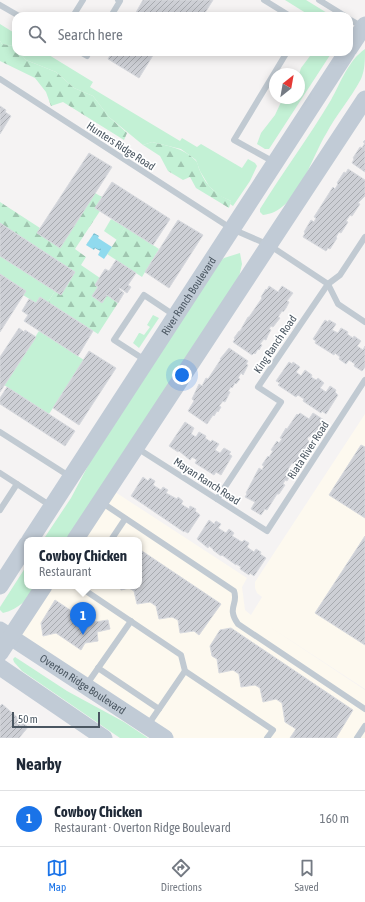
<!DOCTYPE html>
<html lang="en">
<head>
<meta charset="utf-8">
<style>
  body { margin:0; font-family:"Asap Condensed",sans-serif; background:#f2f2f3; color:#1f2937 }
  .compass { position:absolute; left:269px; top:68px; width:36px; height:36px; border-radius:50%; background:#fff; box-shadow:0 2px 10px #0003; rotate:31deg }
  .scale { position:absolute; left:12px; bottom:10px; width:88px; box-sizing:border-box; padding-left:4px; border:2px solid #4a5661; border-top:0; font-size:11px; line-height:14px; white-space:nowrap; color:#4a5661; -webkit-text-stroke:3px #fff; paint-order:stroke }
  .you { position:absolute; left:182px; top:375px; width:14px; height:14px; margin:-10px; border:3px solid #fff; border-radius:50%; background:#1a73e8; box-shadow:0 0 0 6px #1a73e833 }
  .badge { display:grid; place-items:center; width:26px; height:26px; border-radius:50%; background:#1a73e8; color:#fff; font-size:13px; font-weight:700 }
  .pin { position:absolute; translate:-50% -33px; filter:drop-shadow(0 1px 2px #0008) }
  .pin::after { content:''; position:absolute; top:21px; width:14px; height:12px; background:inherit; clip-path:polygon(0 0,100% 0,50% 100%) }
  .popup { position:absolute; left:24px; top:537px; width:118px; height:52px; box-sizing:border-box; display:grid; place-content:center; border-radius:8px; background:#fff; filter:drop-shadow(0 1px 3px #0005); font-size:13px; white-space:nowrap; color:#747a83 }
  .popup b { font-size:15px; color:#1f2937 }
  .popup::after { content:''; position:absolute; left:50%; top:100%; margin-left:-8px; border:8px solid transparent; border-top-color:#fff }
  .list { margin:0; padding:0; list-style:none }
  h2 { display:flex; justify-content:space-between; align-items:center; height:52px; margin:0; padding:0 16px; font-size:17px }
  h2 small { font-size:13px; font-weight:400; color:#747a83 }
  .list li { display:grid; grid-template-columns:26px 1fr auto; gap:12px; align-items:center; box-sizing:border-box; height:56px; padding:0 16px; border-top:1px solid #e0e1e3 }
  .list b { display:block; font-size:15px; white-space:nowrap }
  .list p { margin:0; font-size:13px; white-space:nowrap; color:#747a83 }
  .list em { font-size:13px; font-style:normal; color:#747a83 }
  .icon { flex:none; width:22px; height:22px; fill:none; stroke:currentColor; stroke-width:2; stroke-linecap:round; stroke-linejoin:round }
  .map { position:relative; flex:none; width:365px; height:738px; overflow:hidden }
  .search { position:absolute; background:#fff; box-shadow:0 2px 10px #0003; left:12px; right:12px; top:12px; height:44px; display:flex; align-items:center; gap:10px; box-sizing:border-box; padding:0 14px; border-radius:12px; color:#747a83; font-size:15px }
  .sheet { height:108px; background:#fff }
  nav { display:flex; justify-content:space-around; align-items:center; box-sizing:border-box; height:56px; border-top:1px solid #e0e1e3; background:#fff; font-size:11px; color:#747a83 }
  nav a { display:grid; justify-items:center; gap:2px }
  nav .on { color:#1a73e8 }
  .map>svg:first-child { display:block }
  .commercial { fill:#fdf9ef }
  .grass { fill:#c3f1d5 }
  .forest { fill:url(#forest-firs) }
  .water { fill:url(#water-ripples) }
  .building { fill:url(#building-hatch); stroke:#d7d9de }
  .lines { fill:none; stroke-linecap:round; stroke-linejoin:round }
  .lane { stroke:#c1cad2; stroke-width:6 }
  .secondary { stroke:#c1cbd6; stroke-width:17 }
  .labels { text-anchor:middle; stroke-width:3.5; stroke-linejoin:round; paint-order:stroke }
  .street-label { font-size:11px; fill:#4a5661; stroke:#fff }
</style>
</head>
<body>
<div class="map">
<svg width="365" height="738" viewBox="0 0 365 738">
  <defs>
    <pattern id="forest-firs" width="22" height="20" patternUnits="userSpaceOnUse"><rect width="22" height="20" fill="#c3f1d5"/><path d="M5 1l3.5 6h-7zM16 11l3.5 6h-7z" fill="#a0c6b0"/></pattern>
    <pattern id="water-ripples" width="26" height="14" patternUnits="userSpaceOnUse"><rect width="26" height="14" fill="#90daee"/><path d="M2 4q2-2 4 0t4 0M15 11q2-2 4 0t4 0" fill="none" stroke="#78b4c4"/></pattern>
    <pattern id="building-hatch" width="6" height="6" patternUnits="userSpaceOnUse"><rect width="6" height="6" fill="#cdcfd5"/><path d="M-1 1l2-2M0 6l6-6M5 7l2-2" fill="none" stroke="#a8abb0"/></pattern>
  </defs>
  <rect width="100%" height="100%" fill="#f5f3f3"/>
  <!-- commercial -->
  <path class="commercial" d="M365,414V689L264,623L365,690V738H165L10,637L44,586H139V540H75L109,488L247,578L242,587L245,610L251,615L262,597L257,593L255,588V582Z"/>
  <!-- grass -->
  <g class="grass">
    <path d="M285,0H306L332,16H314L310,14L309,15Z"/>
    <path d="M0,24L16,34V49L13,46L2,44L0,41Z"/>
    <path d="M365,49C365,60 365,70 361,79C351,98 336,115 326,134C311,158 297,212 263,215L260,212V209C283,172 309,137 331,100C341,82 348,61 365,49Z"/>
    <path d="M19,52H44L93,82L90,87L180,141L182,138L197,147L201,144L242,168L248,159L255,163L257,166L250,181L233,206L230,204L231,201L220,196L209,186L200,171L196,160L181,149L152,142L143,145L109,117L93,96L74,88L56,72L26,60Z"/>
    <path d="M313,52H332L269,149H265L257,144L261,133L275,115L283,98H299V74L301,68Z"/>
    <path d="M111,219L125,227L117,240L104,231Z"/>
    <path d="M240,253L242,264L239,277L68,540H43L71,498L90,462L218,263L224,258Z"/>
    <path d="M0,256L55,291L48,302L40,297L36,303L23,295L26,291L0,274Z"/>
    <path d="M153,315L159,318L139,348L133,343L139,333H140L144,335L150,327L147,325Z"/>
    <path d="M39,331L84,360L49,414L4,385Z"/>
    <path d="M27,565V586H38C28,598 20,609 3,613L0,610V607Z"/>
    <path d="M15,657L67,691L124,722L148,738H120L22,671L14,662L13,659Z"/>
  </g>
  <!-- forest -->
  <g class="forest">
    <path d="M0,41L2,44L13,46L16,49V52H19L26,60L56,72L74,88L93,96L109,117L127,133L124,140L63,102L51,106L46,92L35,78L0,61Z"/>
    <path d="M152,142C167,146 184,148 195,160C198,162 198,167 200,171C206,186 217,195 231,201L229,208L196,188L190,177L183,180L168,171L160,156L143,145Z"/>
    <path d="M95,193L102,197L95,208L100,211L75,249L86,257L81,265L100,278L98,287L93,297L102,302L107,295L118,303L98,334L48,302L55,291L61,294L75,272L0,223V202L40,228L37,233Z"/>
    <path d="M125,227L159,249L142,277L107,254Z"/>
  </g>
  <!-- water -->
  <path class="water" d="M94,233L99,236L98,238L112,247L104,259L98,255L100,251L95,248L94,250L86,245Z"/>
  <!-- building -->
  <g class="building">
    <path d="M143,0H213L203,16H134Z"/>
    <path d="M112,52H155L139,78L108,59Z"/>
    <path d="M0,106L6,110L5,112L11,116L0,134Z"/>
    <path d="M365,140V172L352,163L354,159L353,158L360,147L362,148L365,143L363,142Z"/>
    <path d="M89,153L112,167L60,248L37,233Z"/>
    <path d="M348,169L365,180V196L358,203L360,204L352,216L350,215L346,221L348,222L341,233L339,232L336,237L337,238L330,249L328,248L326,251L303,237L305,233L304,232L311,220L314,222L316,218L314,217L333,187L335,189L338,184L337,183L344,172L346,173Z"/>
    <path d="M112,182L170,219L153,245L95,208Z"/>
    <path d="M178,220L203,235L169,288L145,272Z"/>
    <path d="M0,223L75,272L61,295L0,256Z"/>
    <path d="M116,260L136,273L128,285L131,287L127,293L120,288L119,289L124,293L118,303L107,295L102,303L92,296L98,287L95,285L105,269L109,271Z"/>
    <path d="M0,274L26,291L0,332Z"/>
    <path d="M269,286L278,292L282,286L293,293L287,301L289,302L286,308L283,312L282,311L278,317L280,318L273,327L271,326L269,329L271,330L268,335L266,340L264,339L260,344L262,345L259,350L258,349L255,354L254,353L252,355L233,342L235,339L234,338L239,331H240L248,317H249L262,298L261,297L266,289L267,290Z"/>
    <path d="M40,297L93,331L78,356L24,321L28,315L22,311L29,299L36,303Z"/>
    <path d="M325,320L328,322L329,320L336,324L332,330L338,333L341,328L348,332L347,334L353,338L354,336L361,341L357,346L363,350L365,346V367L362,371L354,366L355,364L349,360L346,364L339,359L340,357L335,353L334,355L315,343L316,341L313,339Z"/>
    <path d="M19,328L24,332L25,330L36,337L0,392V357Z"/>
    <path d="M229,348L248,361L246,364L248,365L243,375L241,373L238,378L240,379L236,384L235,383L232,388L231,387L228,391L230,392L225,402L223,401L219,406L221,407L218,412L217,411L214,416L213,415L207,424L188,411L194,401L192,399L199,384L202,386L206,378L208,379L221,359H220Z"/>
    <path d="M89,351L116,368L79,425L53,408Z"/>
    <path d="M289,362L292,364L293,362L300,367L296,372L301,376L305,370L312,375L311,377L316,380L318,378L324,383L320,388L326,392L330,386L336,390L335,392L338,395L326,414L322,411L321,413L303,401L304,399L298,395L296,397L278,385L280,383L276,381Z"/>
    <path d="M7,387L75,431L65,446L0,404V398Z"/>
    <path d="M300,413L309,419L313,413L324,420L320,427H321L314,439L309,436L307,439L311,444L305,453L304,452L301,456L302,457L297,466L292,463L288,469L293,471L287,481L285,480L283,484L285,485L279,494H277L267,510L265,509L261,515L251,509L255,502L245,497L247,494L246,493L259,468L262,470L264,466L262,465L268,456L269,457L273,451L271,450L277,441L279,443L282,439L280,438L286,428L287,429L297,414L298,415Z"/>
    <path d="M185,422L194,428L191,434L196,437L199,432L206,436L205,438L211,442L212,440L219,444L215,450L220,453L224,448L231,452L229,454L232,456L221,475L216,472L214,475L195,463L197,460L192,457L190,460L179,451L178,452L169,446Z"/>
    <path d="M361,445L365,447V518L329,495Z"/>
    <path d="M143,477L148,481L150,478L155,481L153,485L161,490L163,487L168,490L166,493L177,499L178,497L183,501L181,504L189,509L190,506L196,509L195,511L200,515L188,533L184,531V532L131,496Z"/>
    <path d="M209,520L214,524L216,521L221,524L218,528L226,533L229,529L234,533L232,536L242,542L244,540L249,543L247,547L254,552L256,549L261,552L260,554L266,558L254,576L250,573L249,575L240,569L241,567L236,564V565L222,555L221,556L213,550V549L209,546L208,548L197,539Z"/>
    <path d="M365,536V645L315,613Z"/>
    <path d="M139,549L221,604L199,635L194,631L180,633L178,620L172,617L159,619L156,606L150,602L137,604L134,591L129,588L121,590L120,586H139Z"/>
    <path d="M55,600L79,616L92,613L95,622L108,620L110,629L97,632L98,641L85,643L81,650L56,633L43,636L41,623Z"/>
    <path d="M231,628L353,710L336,738H290L296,729L285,722L282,703L276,699L263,702L260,688L255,685L241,687L239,674L233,670L219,673L217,659L212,656L210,646L220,630Z"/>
    <path d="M2,704L28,727L19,738H0V706Z"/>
  </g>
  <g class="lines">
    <!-- lane -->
    <g class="lane">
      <path d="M264,0L290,16"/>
      <path d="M319,0L345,16"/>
      <path d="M0,5L19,16"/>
      <path d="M73,16L83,0"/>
      <path d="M111,16L120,1L118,0"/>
      <path d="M349,19L363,27"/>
      <path d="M80,52L87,56L89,52"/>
      <path d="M0,79L232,229L269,245L328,284L338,304L365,322"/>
      <path d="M274,162L234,140L287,52"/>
      <path d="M145,360L114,340L144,295L174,315"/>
      <path d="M0,432L69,476"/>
      <path d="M137,448L267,531L365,380"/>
      <path d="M0,473L51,506"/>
      <path d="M217,499L281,402L258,387L328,284L340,275L365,237"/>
      <path d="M101,502L234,591C239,604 226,607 238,624L365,709"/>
      <path d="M0,510L17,484"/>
      <path d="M111,540L125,519"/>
      <path d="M81,586L80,587L181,655L185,671L273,730L267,738"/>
      <path d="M98,668L159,709"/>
      <path d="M87,684L131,621"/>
      <path d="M148,725L185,671"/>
      <path d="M357,738L365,726"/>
    </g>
    <!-- secondary -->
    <g class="secondary">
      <path d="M349,49L365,25"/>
      <path id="s1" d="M30,540L347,52"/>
      <path d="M75,540L365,99"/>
      <path d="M0,586L27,544"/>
      <path id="s2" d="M0,630L165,738"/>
      <path d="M0,653L44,586"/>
      <path d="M0,667L104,738"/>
    </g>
  </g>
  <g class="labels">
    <!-- street labels -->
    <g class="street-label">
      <text transform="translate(121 146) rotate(33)" y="4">Hunters Ridge Road</text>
      <text dy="4" stroke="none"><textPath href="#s1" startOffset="291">River Ranch Boulevard</textPath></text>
      <text transform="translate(275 344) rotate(-56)" y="4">King Ranch Road</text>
      <text transform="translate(308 450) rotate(-57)" y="4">Riata River Road</text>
      <text transform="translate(207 481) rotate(33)" y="4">Mayan Ranch Road</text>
      <text dy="4" stroke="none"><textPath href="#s2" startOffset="99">Overton Ridge Boulevard</textPath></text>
    </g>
  </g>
</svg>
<svg class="compass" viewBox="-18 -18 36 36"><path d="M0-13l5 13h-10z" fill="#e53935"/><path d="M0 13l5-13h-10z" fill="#747a83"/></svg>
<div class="scale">50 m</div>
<div class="you"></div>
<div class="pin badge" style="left:83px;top:635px">1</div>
<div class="popup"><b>Cowboy Chicken</b>Restaurant</div>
<div class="search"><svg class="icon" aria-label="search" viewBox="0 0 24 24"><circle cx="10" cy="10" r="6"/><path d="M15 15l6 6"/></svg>Search here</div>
</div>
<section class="sheet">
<h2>Nearby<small></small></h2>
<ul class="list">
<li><span class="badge">1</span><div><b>Cowboy Chicken</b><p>Restaurant · Overton Ridge Boulevard</p></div><em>160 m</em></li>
</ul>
</section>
<nav>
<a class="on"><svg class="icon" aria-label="map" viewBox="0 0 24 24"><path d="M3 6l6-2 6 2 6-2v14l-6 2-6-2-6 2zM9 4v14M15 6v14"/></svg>Map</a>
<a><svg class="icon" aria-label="directions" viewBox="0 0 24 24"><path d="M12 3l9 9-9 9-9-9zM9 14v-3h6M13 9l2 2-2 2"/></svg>Directions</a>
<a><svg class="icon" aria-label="saved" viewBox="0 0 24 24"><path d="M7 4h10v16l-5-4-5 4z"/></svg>Saved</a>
</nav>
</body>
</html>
